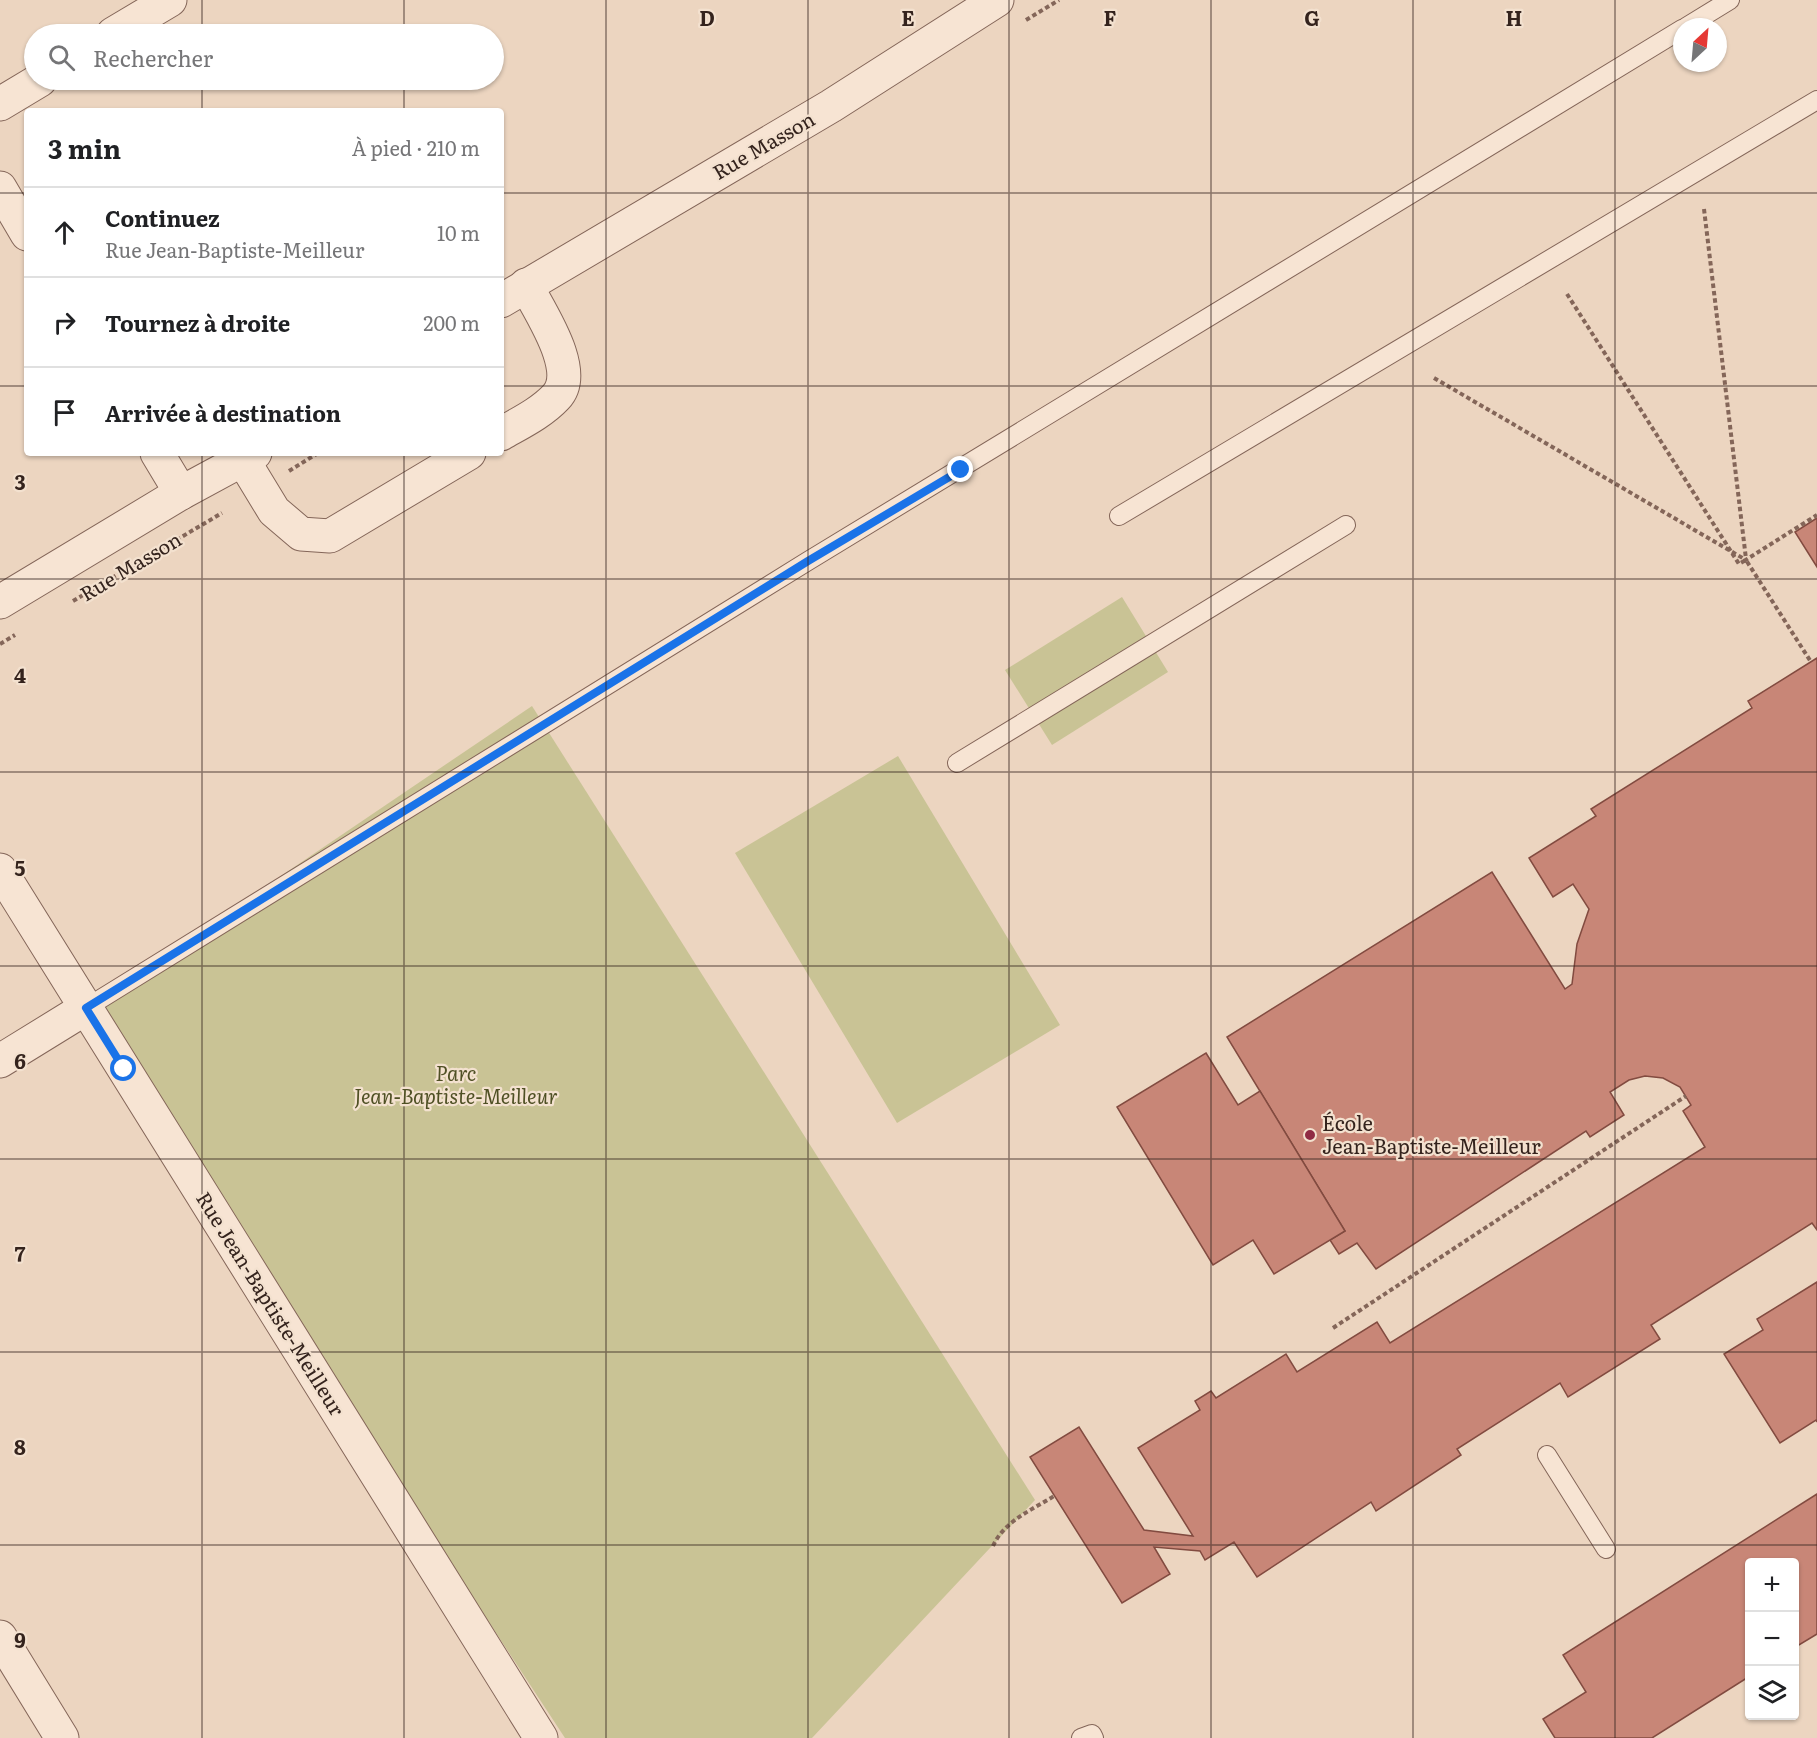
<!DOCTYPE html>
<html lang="fr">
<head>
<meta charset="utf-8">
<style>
  body { margin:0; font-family:Literata,serif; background:#f2f2f2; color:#202124 }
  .controls { position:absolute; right:18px; bottom:18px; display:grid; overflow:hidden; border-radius:6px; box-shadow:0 2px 4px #0004 }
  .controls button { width:54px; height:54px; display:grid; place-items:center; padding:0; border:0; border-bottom:2px solid #e0e0e0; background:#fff; color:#202124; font:30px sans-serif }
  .compass { position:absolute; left:1673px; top:18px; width:54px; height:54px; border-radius:50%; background:#fff; box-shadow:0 2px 4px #0004; rotate:26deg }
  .stop { position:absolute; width:18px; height:18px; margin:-14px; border:4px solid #1a73e8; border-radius:50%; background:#fff }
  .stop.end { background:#1a73e8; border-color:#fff; box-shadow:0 2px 6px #0008 }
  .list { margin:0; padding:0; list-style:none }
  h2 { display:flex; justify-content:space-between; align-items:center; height:78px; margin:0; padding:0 24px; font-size:26px }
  h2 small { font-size:20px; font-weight:400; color:#757577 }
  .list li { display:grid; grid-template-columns:39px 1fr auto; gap:18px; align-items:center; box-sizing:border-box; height:90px; padding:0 24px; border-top:2px solid #e0e0e0 }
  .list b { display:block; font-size:22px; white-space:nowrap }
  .list p { margin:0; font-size:20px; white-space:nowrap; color:#757577 }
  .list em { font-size:20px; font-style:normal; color:#757577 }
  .icon { flex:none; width:33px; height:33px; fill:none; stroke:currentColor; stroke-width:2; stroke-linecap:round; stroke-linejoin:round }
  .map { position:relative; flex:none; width:1817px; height:1738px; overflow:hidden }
  .search { position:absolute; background:#fff; box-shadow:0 2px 4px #0004; left:24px; top:24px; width:480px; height:66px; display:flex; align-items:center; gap:15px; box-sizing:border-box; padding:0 21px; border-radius:33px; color:#757577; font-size:22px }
  .panel { position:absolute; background:#fff; box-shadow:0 2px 4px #0004; left:24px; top:108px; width:480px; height:348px; border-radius:6px }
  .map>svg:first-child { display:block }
  .green { fill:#c9c395 }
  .building { fill:#c88677; stroke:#824b40; stroke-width:1.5 }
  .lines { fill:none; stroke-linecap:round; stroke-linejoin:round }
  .service-casing { stroke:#846659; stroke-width:20 }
  .minor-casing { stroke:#846659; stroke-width:35 }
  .tertiary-casing { stroke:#846659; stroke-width:35 }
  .path { stroke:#846659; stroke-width:4; stroke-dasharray:4.5 3; stroke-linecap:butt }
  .service { stroke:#f7e4d3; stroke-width:18 }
  .minor { stroke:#f7e4d3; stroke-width:33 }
  .tertiary { stroke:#f7e4d3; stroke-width:33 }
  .route { stroke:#1a73e8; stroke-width:8 }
  .grid { fill:none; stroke:#34231d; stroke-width:1.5; stroke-opacity:0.55 }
  .poi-dot { fill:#902c44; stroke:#f3e1cf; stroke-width:2 }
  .labels { text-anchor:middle; stroke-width:4.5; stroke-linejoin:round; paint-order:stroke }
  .street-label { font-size:20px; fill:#34231d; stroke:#f3e1cf }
  .park-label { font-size:20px; font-style:italic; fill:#4f5024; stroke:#f3e1cf }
  .poi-label { font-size:20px; fill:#34231d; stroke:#f3e1cf; text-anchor:start }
  .grid-label { font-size:20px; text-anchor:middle; font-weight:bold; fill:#34231d; stroke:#f3e1cf; stroke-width:4.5; stroke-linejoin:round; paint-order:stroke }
</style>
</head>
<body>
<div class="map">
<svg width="1817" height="1738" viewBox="0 0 1817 1738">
  <rect width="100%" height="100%" fill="#ecd5c0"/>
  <!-- green -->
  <g class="green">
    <path d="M1122,597L1168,672L1052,745L1005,670Z"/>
    <path d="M532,706L1035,1500L812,1738H565L86,1008Z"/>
    <path d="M898,756L1060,1025L897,1123L735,853Z"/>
  </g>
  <!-- building -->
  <g class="building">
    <path d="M1817,518V567L1795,532Z"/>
    <path d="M1817,658V1230L1812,1223L1651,1325L1660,1339L1568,1397L1560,1383L1457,1449L1461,1455L1376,1511L1371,1502L1257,1577L1234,1542L1205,1560L1200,1551L1154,1547L1170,1574L1122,1603L1030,1457L1079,1427L1144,1530L1193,1536L1138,1448L1200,1410L1195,1401L1211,1391L1216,1398L1286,1354L1297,1372L1377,1322L1390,1343L1705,1147L1683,1111L1691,1105L1680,1087L1663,1078L1645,1076L1629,1080L1610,1092L1624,1115L1590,1137L1586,1131L1376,1269L1357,1243L1339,1254L1330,1240L1345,1231L1227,1037L1492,872L1565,989L1572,984L1577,944L1589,909L1573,884L1553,897L1529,858L1596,816L1591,809L1752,708L1748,701Z"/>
    <path d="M1206,1053L1238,1105L1260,1091L1345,1231L1274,1274L1253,1240L1213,1265L1117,1107Z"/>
    <path d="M1817,1282V1422L1816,1420L1780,1443L1724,1354L1763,1330L1757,1319Z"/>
    <path d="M1817,1494V1634L1794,1648V1562H1750V1676L1652,1738H1555L1543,1719L1586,1692L1563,1655Z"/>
  </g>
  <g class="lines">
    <!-- service casing -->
    <g class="service-casing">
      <g id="service">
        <path d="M1686,27L1730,0"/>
        <path d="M1119,516L1817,100"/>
        <path d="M957,763L1346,525"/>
        <path d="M86,1008L808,561L1682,29"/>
        <path d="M1547,1455L1606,1549"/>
        <path d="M1081,1738L1092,1734L1094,1738"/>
      </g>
    </g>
    <!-- minor casing -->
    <g class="minor-casing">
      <g id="minor">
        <path d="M113,34L170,0"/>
        <path d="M0,104L40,80"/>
        <path d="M0,188L27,234"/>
        <path d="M501,434C520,423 541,413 556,397C581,371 539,311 526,285"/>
        <path d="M157,453L181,493"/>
        <path d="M243,460L274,511L301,534L330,536L469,453"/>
        <path d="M0,870L541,1738"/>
        <path d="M0,1061L86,1008"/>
        <path d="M0,1637L62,1738"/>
      </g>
    </g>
    <!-- tertiary casing -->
    <g class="tertiary-casing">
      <g id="tertiary">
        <path d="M501,301L831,106L997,0"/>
        <path d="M0,602L181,493L255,453"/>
      </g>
    </g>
    <!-- path -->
    <g class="path">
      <path d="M1026,20L1059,0"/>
      <path d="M1704,209L1746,559"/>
      <path d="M1567,294L1739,564L1746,560L1811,662"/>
      <path d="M1434,378L1746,560"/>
      <path d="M289,471L318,453"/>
      <path d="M1744,561L1817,515"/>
      <path d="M73,601L222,513"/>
      <path d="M0,644L15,635"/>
      <path d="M1333,1328L1686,1096"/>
      <path d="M993,1546C1004,1521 1032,1510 1054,1496"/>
    </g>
    <!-- service -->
    <use href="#service" class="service"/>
    <!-- minor -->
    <use href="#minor" class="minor"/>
    <!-- tertiary -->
    <use href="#tertiary" class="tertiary"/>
  </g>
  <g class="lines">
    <!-- route -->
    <path class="route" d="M124,1069L86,1008L808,561L961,470"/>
  </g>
  <!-- grid -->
  <path class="grid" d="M202,0V34M404,0V34M606,0V1738M808,0V1738M1009,0V1738M1211,0V1738M1413,0V1738M1615,0V1738M202,80V111M404,80V111M0,193H27M501,193H1817M0,386H27M501,386H1817M202,453V1738M404,453V1738M0,579H1817M0,772H1817M0,966H1817M0,1159H1817M0,1352H1817M0,1545H1817"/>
  <!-- markers -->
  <circle class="poi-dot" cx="1310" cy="1135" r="6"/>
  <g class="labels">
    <!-- street labels -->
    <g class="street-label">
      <text transform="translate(764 146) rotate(-30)" y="7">Rue Masson</text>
      <text transform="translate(131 567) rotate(-31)" y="7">Rue Masson</text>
      <text transform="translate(270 1304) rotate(58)" y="7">Rue Jean-Baptiste-Meilleur</text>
    </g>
    <!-- park labels -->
    <g class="park-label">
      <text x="456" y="1081">Parc<tspan x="456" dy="23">Jean-Baptiste-Meilleur</tspan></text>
    </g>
    <!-- poi labels -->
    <g class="poi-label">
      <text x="1322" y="1131">École<tspan x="1322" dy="23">Jean-Baptiste-Meilleur</tspan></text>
    </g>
  </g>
  <g class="grid-label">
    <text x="707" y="26">D</text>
    <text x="908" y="26">E</text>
    <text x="1110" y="26">F</text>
    <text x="1312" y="26">G</text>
    <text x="1514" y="26">H</text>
    <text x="20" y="490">3</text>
    <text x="20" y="683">4</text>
    <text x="20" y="876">5</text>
    <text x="20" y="1069">6</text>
    <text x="20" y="1262">7</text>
    <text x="20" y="1455">8</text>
    <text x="20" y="1648">9</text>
  </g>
</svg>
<div class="controls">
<button>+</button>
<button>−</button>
<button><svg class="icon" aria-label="layers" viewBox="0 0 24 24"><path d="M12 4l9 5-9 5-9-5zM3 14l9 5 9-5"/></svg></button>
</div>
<svg class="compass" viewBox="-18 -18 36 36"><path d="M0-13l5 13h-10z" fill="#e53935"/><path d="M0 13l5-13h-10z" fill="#757577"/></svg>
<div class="stop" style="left:124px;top:1069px"></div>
<div class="stop end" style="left:961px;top:470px"></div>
<div class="search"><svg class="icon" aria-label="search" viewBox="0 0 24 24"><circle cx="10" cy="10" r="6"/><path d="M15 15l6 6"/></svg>Rechercher</div>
<section class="panel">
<h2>3 min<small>À pied · 210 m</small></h2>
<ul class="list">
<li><svg class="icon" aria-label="ahead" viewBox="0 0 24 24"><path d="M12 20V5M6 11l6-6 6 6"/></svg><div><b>Continuez</b><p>Rue Jean-Baptiste-Meilleur</p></div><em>10 m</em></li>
<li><svg class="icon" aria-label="right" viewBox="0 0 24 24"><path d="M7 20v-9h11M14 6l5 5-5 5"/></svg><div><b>Tournez à droite</b></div><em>200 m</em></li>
<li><svg class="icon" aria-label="arrive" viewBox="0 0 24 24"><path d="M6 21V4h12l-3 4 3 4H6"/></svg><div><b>Arrivée à destination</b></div></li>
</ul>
</section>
</div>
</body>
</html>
